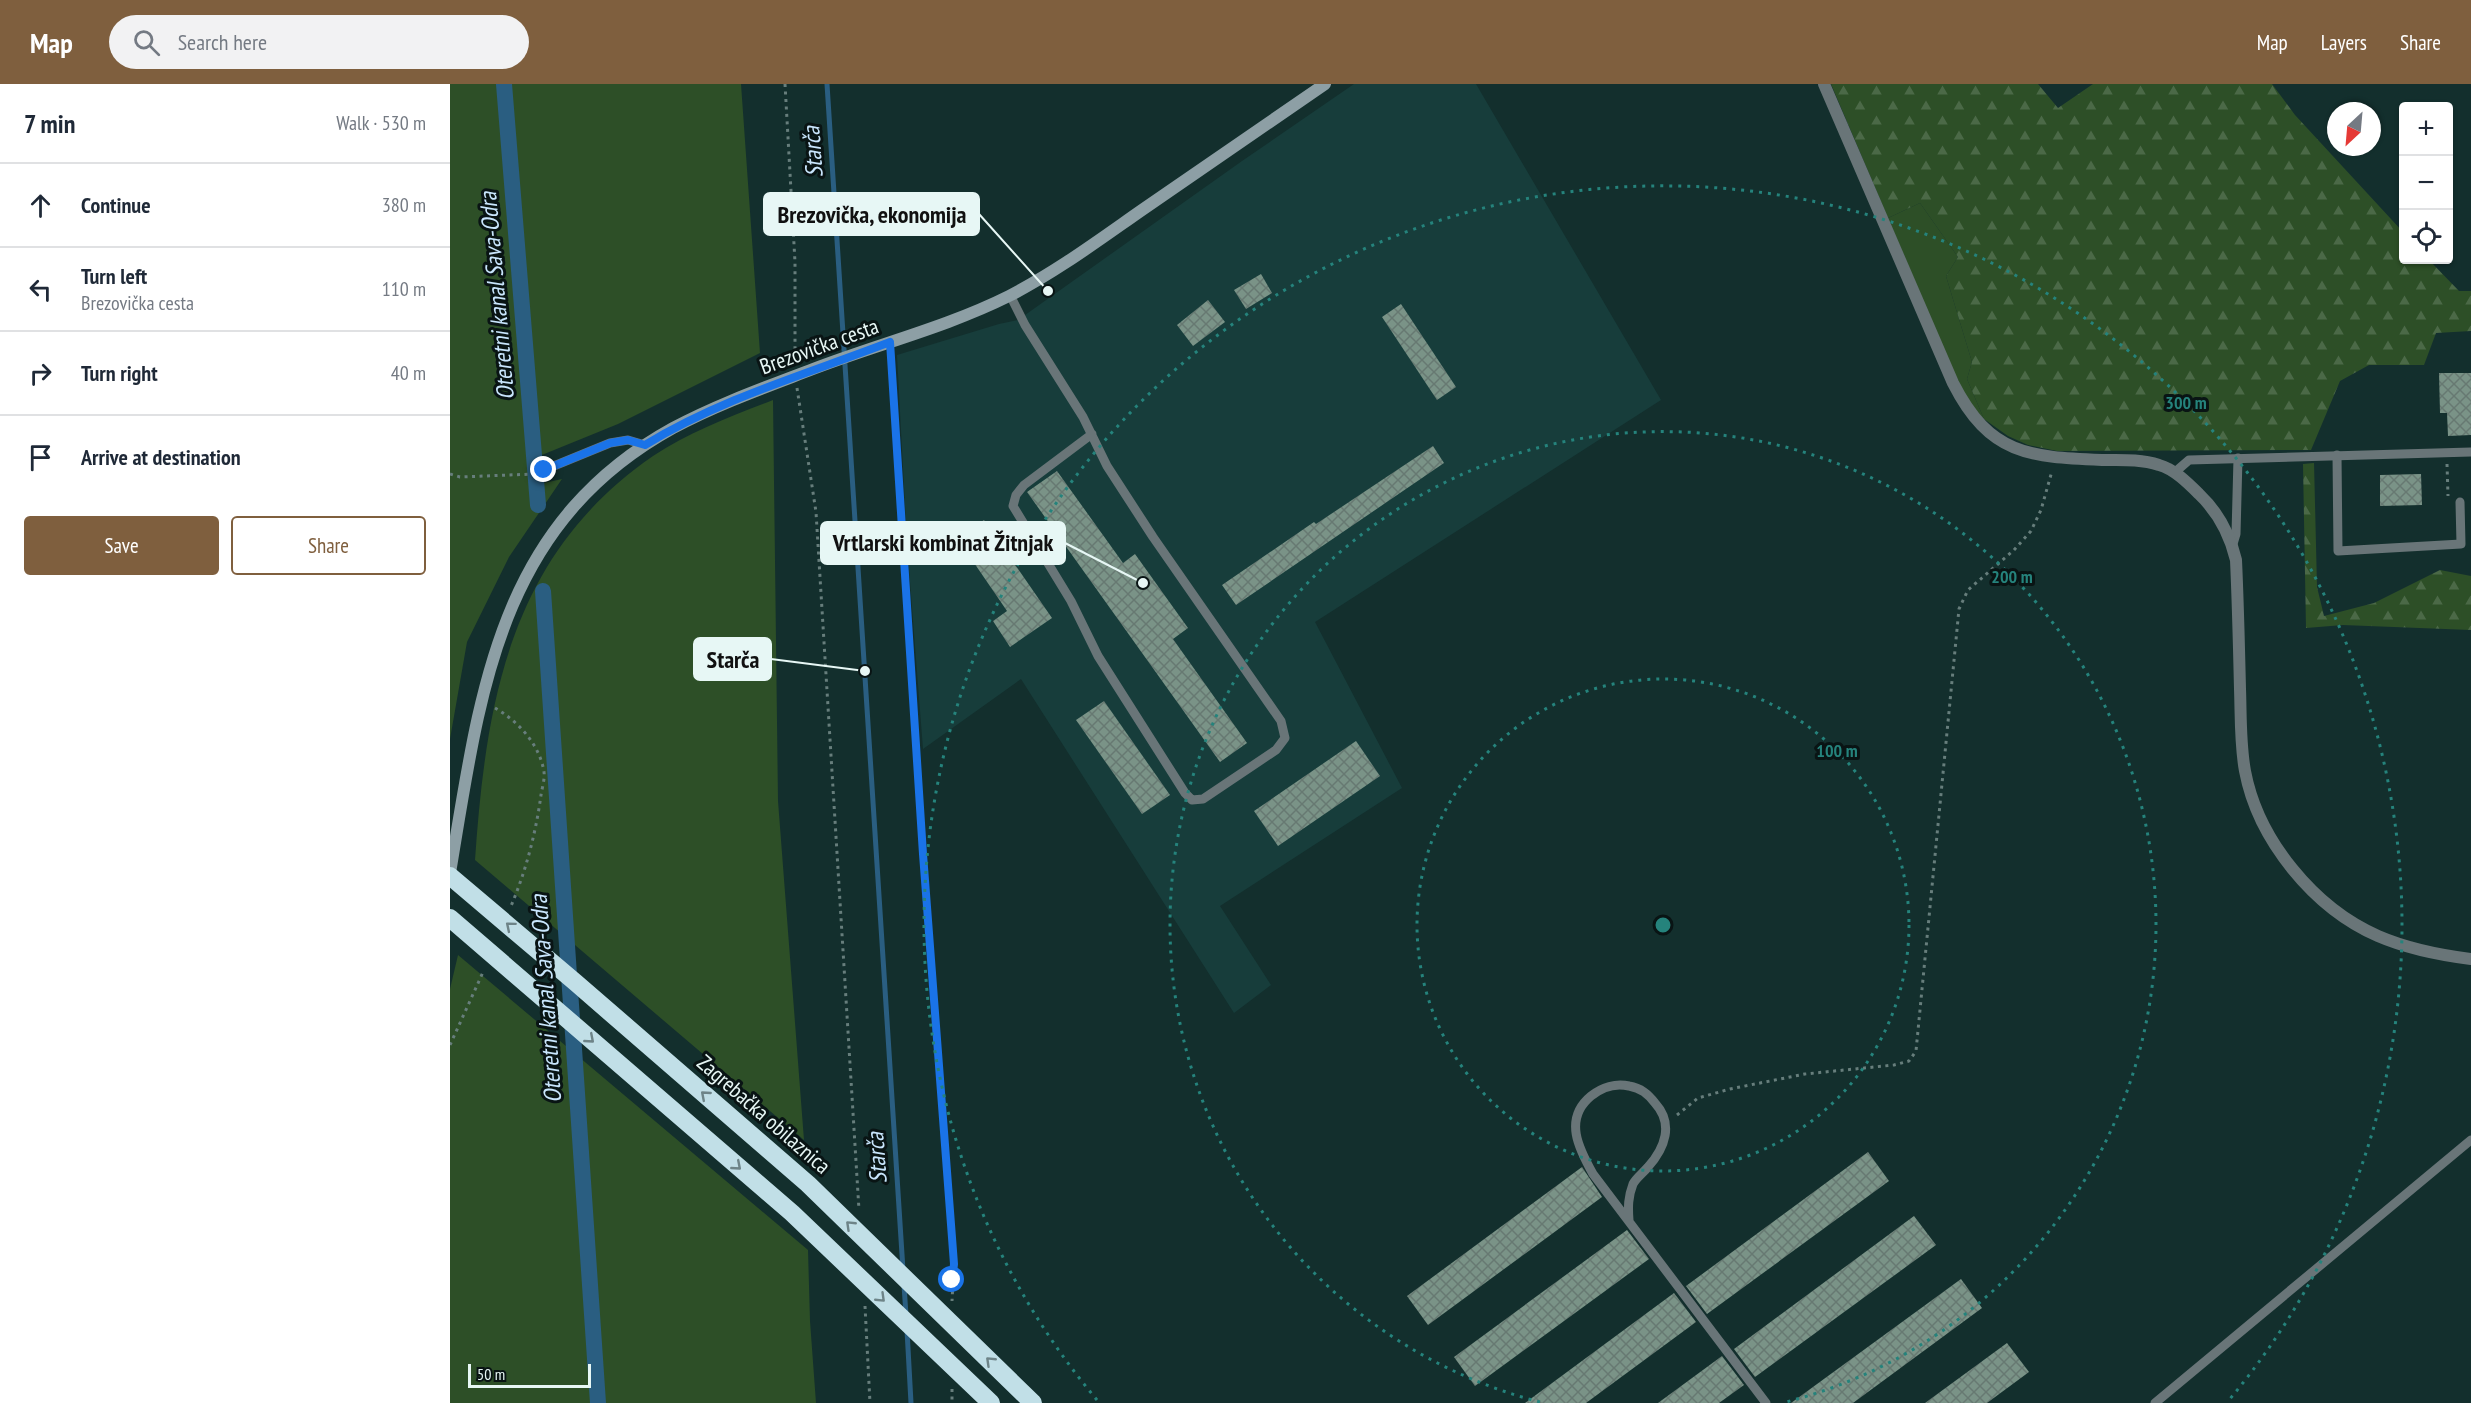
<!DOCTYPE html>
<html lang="en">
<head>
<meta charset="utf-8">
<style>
  body { margin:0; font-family:"PT Sans Narrow",sans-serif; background:#f2f2f3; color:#1f2937 }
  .controls { position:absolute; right:18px; top:18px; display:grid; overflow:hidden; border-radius:6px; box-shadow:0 2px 4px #0004 }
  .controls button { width:54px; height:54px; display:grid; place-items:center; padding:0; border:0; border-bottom:2px solid #e0e1e3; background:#fff; color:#1f2937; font:30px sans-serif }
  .compass { position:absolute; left:1877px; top:18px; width:54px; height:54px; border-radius:50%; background:#fff; box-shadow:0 2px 4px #0004; rotate:206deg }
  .scale { position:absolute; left:18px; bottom:15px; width:123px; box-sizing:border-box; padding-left:6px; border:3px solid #e7f7f5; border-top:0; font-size:16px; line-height:21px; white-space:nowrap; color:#e7f7f5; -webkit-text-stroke:4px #091414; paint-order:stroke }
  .stop { position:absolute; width:18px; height:18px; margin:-14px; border:4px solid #1a73e8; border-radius:50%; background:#fff }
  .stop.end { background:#1a73e8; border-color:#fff; box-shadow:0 2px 6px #0008 }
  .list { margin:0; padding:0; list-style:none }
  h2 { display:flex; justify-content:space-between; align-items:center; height:78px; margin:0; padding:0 24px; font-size:26px }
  h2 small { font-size:20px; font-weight:400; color:#747a83 }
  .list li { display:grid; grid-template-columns:39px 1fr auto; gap:18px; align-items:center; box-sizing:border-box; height:84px; padding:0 24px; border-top:2px solid #e0e1e3 }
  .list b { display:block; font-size:22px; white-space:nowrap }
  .list p { margin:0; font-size:20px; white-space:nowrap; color:#747a83 }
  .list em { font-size:20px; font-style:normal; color:#747a83 }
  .actions { display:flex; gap:12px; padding:18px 24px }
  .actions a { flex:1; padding:14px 0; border:2px solid #7f5f3e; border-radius:6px; text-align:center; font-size:21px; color:#7f5f3e }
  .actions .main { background:#7f5f3e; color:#fff }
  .icon { flex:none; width:33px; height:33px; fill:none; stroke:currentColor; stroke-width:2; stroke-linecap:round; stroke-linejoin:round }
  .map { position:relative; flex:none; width:2021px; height:1319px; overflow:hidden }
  header { display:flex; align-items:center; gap:36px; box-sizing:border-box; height:84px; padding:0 30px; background:#7f5f3e; color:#fff }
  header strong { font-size:28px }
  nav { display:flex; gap:33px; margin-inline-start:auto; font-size:21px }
  .search { width:420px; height:54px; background:#f2f2f3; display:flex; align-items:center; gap:15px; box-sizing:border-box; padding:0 21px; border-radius:33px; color:#747a83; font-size:22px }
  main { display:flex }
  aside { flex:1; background:#fff }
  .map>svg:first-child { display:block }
  .built { fill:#173d3b }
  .grass { fill:#2d4f27 }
  .forest { fill:url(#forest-firs) }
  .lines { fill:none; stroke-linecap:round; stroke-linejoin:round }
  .stream { stroke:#2a5e81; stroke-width:5 }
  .canal { stroke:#2a5e81; stroke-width:16 }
  .building { fill:url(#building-cross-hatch) }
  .path { stroke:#677e7c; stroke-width:3; stroke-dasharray:3 4.5; stroke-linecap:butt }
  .service { stroke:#697578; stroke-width:9 }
  .minor { stroke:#697578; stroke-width:12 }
  .secondary { stroke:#8d9fa5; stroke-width:12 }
  .motorway { stroke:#c1dfe7; stroke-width:18 }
  .oneway { stroke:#6e8488 }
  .route { stroke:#1a73e8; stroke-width:8 }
  .ring { fill:none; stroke:#25837c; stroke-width:3; stroke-dasharray:3 6 }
  .labels { text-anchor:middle; stroke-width:6; stroke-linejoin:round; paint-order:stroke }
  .street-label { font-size:22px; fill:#e7f7f5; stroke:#091414 }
  .water-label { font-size:24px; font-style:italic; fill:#c9e6fd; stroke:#091414 }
  .centre { fill:#25837c; stroke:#091414; stroke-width:3 }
  .ring-label { font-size:18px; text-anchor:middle; font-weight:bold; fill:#25837c; stroke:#091414; stroke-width:6; stroke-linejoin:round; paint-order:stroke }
  .leader { fill:none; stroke:#e7f7f5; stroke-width:2 }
  .callout-dot { fill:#e7f7f5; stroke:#091414; stroke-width:2 }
  .callout { fill:#e7f7f5; stroke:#e7f7f5; stroke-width:2 }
  .callout-label { font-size:24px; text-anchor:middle; font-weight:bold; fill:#111 }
</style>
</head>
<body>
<header>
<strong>Map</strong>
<div class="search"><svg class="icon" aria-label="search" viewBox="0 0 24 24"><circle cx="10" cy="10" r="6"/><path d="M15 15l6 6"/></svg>Search here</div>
<nav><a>Map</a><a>Layers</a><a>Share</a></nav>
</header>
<main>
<aside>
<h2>7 min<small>Walk · 530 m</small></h2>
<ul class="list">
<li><svg class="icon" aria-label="ahead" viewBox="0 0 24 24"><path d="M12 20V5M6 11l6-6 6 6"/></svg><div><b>Continue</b></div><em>380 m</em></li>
<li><svg class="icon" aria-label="left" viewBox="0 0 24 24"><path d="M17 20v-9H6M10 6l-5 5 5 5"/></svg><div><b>Turn left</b><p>Brezovička cesta</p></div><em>110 m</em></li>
<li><svg class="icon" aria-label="right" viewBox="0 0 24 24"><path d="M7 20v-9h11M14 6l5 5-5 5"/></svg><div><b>Turn right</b></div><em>40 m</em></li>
<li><svg class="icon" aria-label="arrive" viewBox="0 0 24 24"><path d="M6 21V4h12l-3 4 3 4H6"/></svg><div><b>Arrive at destination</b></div></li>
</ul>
<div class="actions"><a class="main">Save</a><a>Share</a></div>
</aside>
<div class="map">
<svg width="2021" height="1319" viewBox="0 0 2021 1319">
  <defs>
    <pattern id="forest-firs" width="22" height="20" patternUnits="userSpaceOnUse" patternTransform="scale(1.5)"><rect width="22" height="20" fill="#2d4f27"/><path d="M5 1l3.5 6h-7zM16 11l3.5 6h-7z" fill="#4b6947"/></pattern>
    <pattern id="building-cross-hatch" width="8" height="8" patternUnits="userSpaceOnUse" patternTransform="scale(1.5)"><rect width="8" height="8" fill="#7a9387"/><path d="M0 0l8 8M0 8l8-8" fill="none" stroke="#677972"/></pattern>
  </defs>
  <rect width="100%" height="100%" fill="#132f2d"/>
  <!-- built -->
  <path class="built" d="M904,0H1026L1211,316L865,538L952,704L770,822L821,901L784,929L571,595L473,665L457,459L447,271L549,240L568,236L792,77Z"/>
  <!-- grass -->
  <g class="grass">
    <path d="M0,0H291L310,269L168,340L82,375L85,401L112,395L59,473L17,558L0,655Z"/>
    <path d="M1470,119L1508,173L1496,192L1522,278L1517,295L1534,335L1518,318L1503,286L1438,134Z"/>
    <path d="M323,316L328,717L354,1056L25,776C36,615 61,470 203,372C239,348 282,332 323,316Z"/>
    <path d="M8,871L358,1166L360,1237L366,1319H0V905Z"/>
  </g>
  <!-- forest -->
  <g class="forest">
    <path d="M1381,0H1588L1608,24L1643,0H1822L1845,31L1953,148L1954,176H1979L2009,207H2021V247L1986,249L1974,281H1919L1890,297L1861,366L1607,367L1578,361L1558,352L1534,335L1517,295L1522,278L1496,192L1508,173L1470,119L1438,134Z"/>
    <path d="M1864,379L1867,503L1874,532L1924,519L1990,486L2021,492V546L1893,541L1856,544L1853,380Z"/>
  </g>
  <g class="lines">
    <!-- stream -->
    <g class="stream">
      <path d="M377,0L453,1186"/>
      <path d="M454,1201L456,1231"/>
      <path d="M457,1246L461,1319"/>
    </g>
    <!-- canal -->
    <g class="canal">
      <path d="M54,0L88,421"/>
      <path d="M93,507L148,1319"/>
    </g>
  </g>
  <!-- building -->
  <g class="building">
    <path d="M811,190L822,209L796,225L784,206Z"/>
    <path d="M758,216L775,238L743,262L727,241Z"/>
    <path d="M951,220L1006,303L987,316L932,233Z"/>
    <path d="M1989,289H2021V351L1998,352L1997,329H1990Z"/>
    <path d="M983,362L994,379L786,521L772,501L864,438L866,440Z"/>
    <path d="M607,387L673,479L685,470L738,544L723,555L797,659L770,678L577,408Z"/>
    <path d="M1971,390L1972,421L1930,422V391Z"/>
    <path d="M534,436L602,534L560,563L543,537L557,527L507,454Z"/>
    <path d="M654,617L720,711L692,730L626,636Z"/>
    <path d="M906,657L930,692L828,762L804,727Z"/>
    <path d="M1418,1068L1439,1097L1257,1230L1236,1202Z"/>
    <path d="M1132,1083L1152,1113L978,1241L957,1212Z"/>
    <path d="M1464,1132L1486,1161L1305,1293L1284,1265Z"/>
    <path d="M1177,1146L1199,1175L1025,1302L1004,1273Z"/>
    <path d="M1511,1195L1532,1224L1403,1319H1341Z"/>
    <path d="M1224,1209L1246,1238L1136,1319H1075Z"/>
    <path d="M1557,1259L1579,1288L1537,1319H1475Z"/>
    <path d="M1272,1272L1294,1301L1269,1319H1208Z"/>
  </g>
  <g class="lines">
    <!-- path -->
    <g class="path">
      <path d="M335,0L345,178V277"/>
      <path d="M441,272L473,770L504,1180L502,1217"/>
      <path d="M347,304L366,428L409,1126"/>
      <path d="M1997,380L1998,412"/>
      <path d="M0,390L10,393L84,390"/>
      <path d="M45,624C68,637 90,661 94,688C95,695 92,704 91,711C86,748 76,787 61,822"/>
      <path d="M0,961L34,886"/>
      <path d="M1227,1031L1248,1014L1280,1005L1355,990L1444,981L1459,977L1466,967L1509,525L1518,506L1564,466L1581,447L1591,426L1602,387"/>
      <path d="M415,1222L420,1319"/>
      <path d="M502,1305V1319"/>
    </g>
    <!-- service -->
    <g class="service">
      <path d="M560,211L575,241L633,333L657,382L703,453L831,637L835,654L826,666L753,715L742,716L735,709L648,572L621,517L563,422L566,411L574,401L642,350"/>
      <path d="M1887,371L1888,467L2011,460L2010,418"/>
      <path d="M94,386L160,359L178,356L195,361"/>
      <path d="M1724,389L1739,376L2021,368"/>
      <path d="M1783,460L1786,450L1788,374"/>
      <path d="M1179,1136C1178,1123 1178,1113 1183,1100C1186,1094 1193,1089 1198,1083C1215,1064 1224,1040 1205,1019C1198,1010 1191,1004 1179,1002C1166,999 1152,1003 1141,1012C1113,1035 1129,1065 1143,1090L1316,1319"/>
      <path d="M1705,1319L2021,1056"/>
    </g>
    <!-- minor -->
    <path class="minor" d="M1374,0L1503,299C1540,372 1580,373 1654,376C1672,376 1691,375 1709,381C1724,385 1738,399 1749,410C1768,428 1780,451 1786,476C1788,519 1789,562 1790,605C1791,632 1790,660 1795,687C1808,756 1864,824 1928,852C1958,865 1989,871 2021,875"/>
    <!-- secondary -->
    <path class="secondary" d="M0,789C30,610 47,441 223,344C268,320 316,303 363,285C428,260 497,243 559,212C606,188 649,156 692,126C753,84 814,42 875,0"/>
    <!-- motorway -->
    <g class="motorway">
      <path d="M0,792L125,898L358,1100L583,1319"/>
      <path d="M0,834L342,1129L541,1319"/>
    </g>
  </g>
  <!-- one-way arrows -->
  <defs><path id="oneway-chevron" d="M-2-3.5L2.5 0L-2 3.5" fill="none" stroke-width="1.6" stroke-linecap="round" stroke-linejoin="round" transform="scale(1.5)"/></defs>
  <g class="oneway">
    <use href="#oneway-chevron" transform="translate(60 842) rotate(-140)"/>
    <use href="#oneway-chevron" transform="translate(140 955) rotate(41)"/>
    <use href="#oneway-chevron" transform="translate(255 1011) rotate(-139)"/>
    <use href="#oneway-chevron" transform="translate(287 1082) rotate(41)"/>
    <use href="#oneway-chevron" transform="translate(400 1141) rotate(-136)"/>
    <use href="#oneway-chevron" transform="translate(431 1214) rotate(44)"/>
    <use href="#oneway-chevron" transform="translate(540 1277) rotate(-136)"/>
  </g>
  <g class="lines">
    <!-- route -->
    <path class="route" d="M94,386L160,359L178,356L195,361C272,314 357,290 440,258L473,770L504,1180L502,1196"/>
  </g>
  <!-- distance rings -->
  <g class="ring">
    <circle cx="1213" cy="841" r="246"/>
    <path d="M1090 1318A493 493 0 1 1 1336 1318"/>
    <path d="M647 1316A739 739 0 1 1 1779 1316"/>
  </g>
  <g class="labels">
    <!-- street labels -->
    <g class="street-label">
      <text transform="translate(369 262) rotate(-20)" y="8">Brezovička cesta</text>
      <text transform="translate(314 1030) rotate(41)" y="8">Zagrebačka obilaznica</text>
    </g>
    <!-- water labels -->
    <g class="water-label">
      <text transform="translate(363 68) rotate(-94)" y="8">Starča</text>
      <text transform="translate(47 212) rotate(-95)" y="8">Oteretni kanal Sava-Odra</text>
      <text transform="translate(96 915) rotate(-94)" y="8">Oteretni kanal Sava-Odra</text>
      <text transform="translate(427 1074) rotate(-94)" y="8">Starča</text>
    </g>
  </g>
  <circle cx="1213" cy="841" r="9" class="centre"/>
  <g class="ring-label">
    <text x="1736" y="325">300 m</text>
    <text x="1562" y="499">200 m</text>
    <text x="1387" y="673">100 m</text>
  </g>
  <!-- callouts -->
  <path class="leader" d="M598 207L529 130M693 499L615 459M415 587L321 575"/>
  <g class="callout-dot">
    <circle cx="598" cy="207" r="6"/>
    <circle cx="693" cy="499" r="6"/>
    <circle cx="415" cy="587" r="6"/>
  </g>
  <g class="callout">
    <rect x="314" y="109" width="215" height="42" rx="6"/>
    <rect x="371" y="438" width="244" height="42" rx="6"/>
    <rect x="244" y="554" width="77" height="42" rx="6"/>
  </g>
  <g class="callout-label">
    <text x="422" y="139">Brezovička, ekonomija</text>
    <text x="493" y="467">Vrtlarski kombinat Žitnjak</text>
    <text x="283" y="584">Starča</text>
  </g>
</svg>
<div class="controls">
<button>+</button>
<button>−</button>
<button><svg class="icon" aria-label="locate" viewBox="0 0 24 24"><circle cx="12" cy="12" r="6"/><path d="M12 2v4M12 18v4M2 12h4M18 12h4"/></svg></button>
</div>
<svg class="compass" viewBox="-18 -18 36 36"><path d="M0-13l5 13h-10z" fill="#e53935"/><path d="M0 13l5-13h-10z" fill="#747a83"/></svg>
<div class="scale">50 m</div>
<div class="stop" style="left:502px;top:1196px"></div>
<div class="stop end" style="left:94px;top:386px"></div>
</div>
</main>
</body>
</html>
